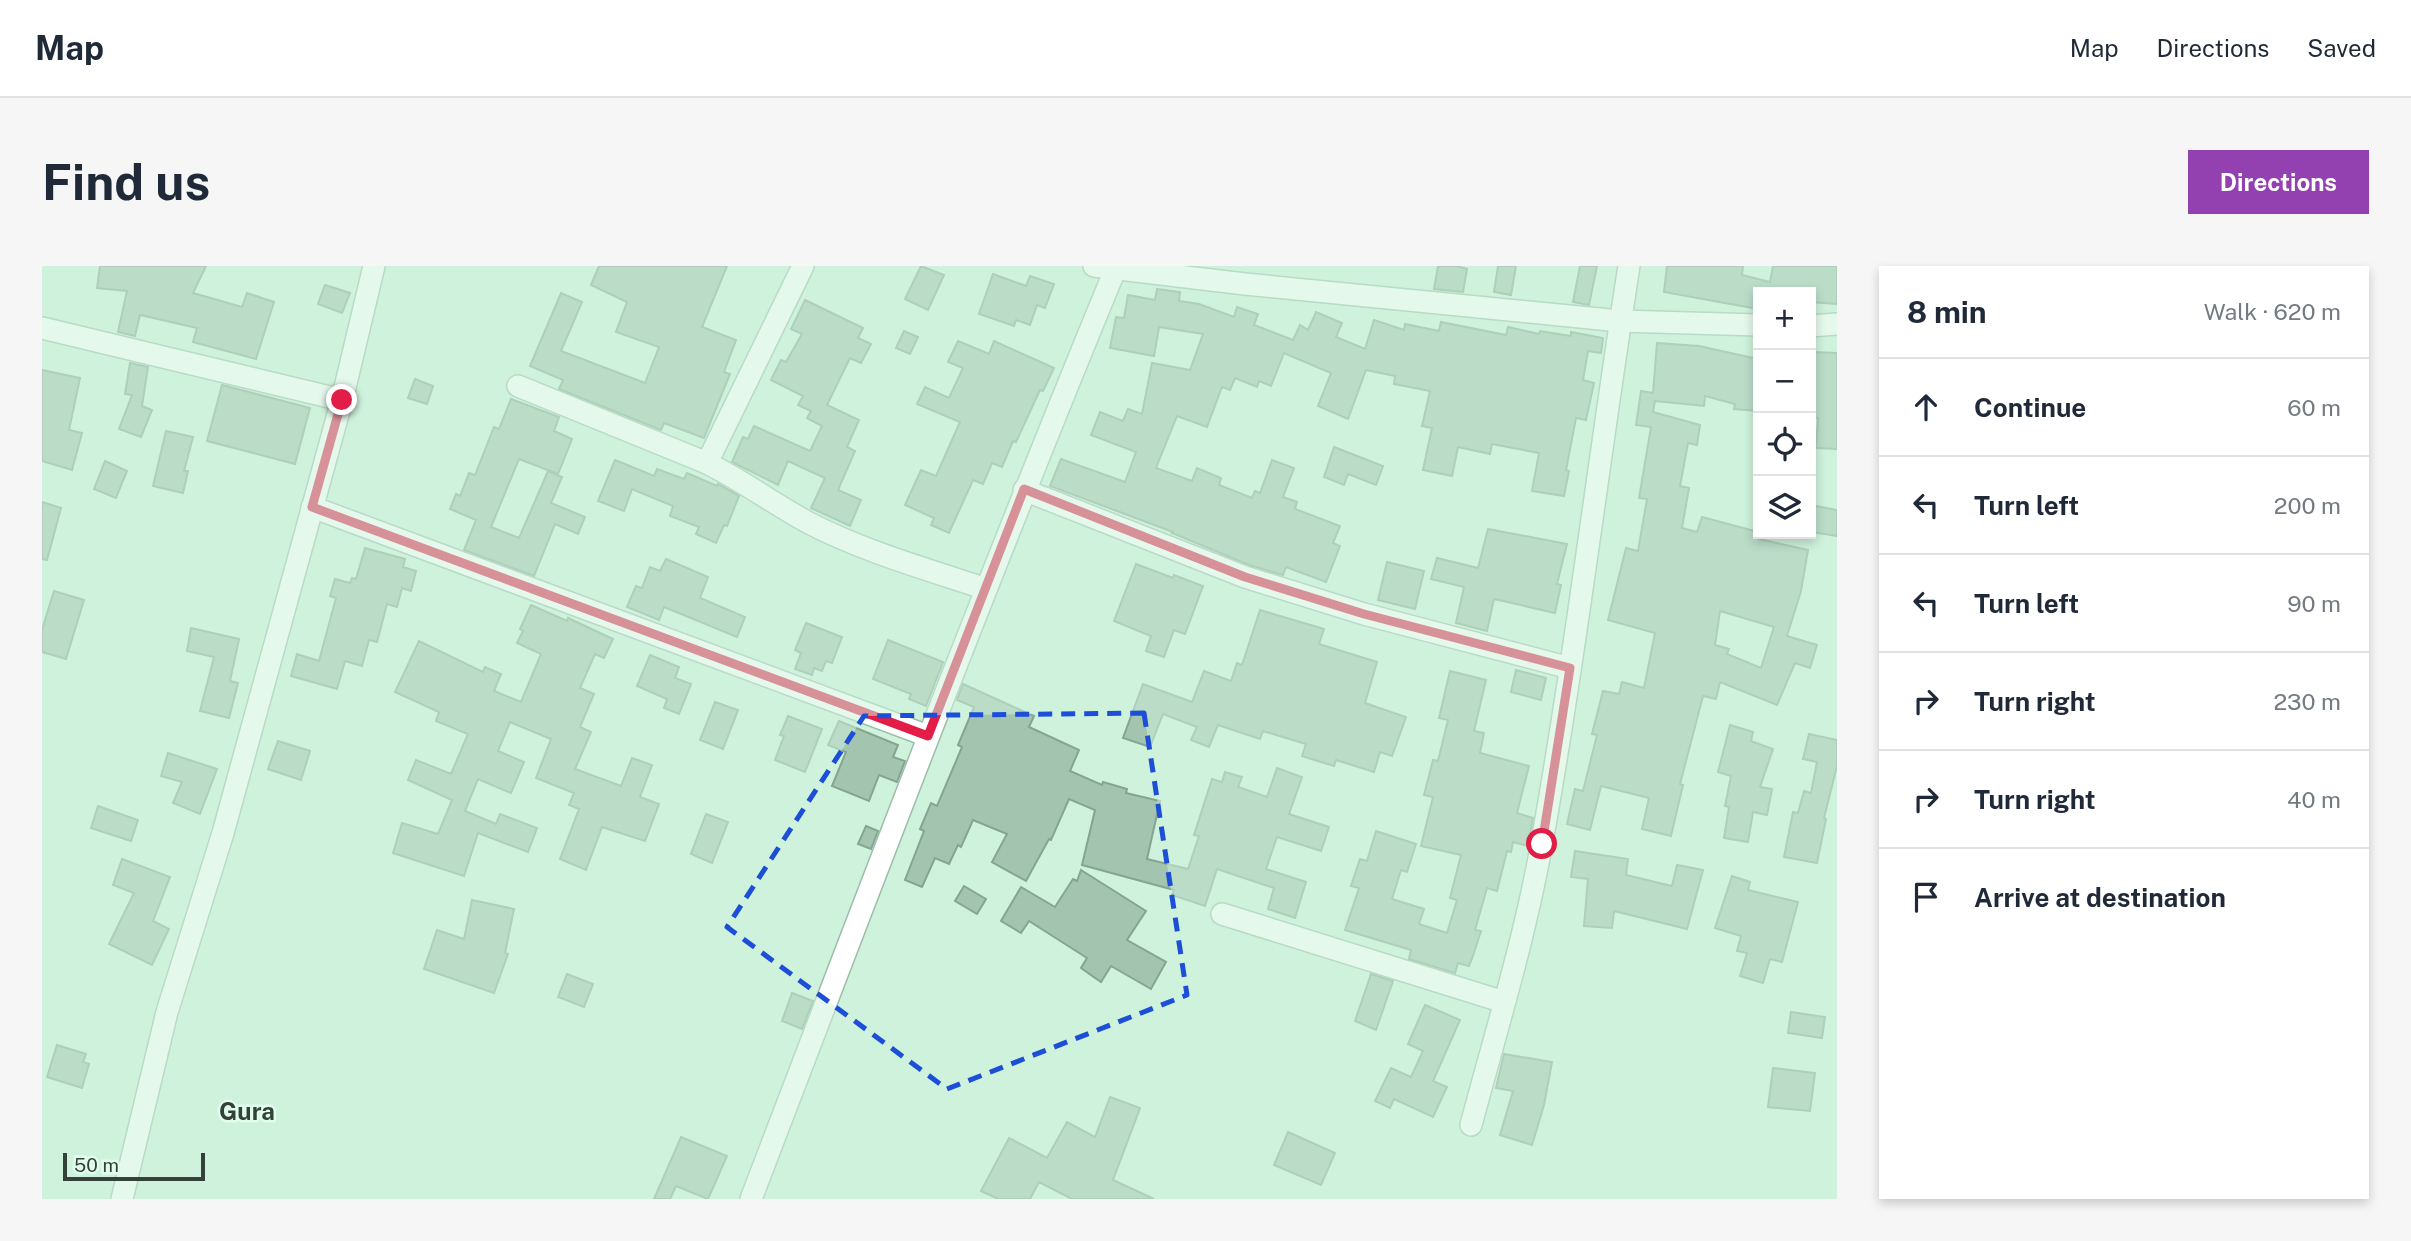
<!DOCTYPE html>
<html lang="en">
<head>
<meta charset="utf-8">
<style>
  body { margin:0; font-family:"Public Sans",sans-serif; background:#f6f6f7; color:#1f2937 }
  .controls { position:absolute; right:21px; top:21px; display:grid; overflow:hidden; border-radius:0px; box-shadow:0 4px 10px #0003 }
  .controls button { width:63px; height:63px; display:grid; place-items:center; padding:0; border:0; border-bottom:2px solid #e0e1e3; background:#fff; color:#1f2937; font:35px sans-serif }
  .scale { position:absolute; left:21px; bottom:18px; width:142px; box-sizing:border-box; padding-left:7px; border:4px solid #334138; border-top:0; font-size:19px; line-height:24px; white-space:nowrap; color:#334138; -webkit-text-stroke:5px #e1fdec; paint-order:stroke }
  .stop { position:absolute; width:21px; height:21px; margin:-16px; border:5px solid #e11d48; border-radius:50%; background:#fff }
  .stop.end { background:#e11d48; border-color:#fff; box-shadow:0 2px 7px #0008 }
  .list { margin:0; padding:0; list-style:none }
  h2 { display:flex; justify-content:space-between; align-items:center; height:91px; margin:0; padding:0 28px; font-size:30px }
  h2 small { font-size:23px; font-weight:400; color:#747a83 }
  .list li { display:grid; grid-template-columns:46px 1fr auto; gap:21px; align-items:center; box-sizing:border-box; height:98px; padding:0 28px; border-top:2px solid #e0e1e3 }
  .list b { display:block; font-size:26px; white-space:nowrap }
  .list em { font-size:23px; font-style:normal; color:#747a83 }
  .icon { flex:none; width:38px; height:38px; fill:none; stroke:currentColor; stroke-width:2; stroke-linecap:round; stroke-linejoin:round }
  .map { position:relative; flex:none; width:1795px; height:933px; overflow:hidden; border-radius:0px }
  header { display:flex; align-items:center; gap:42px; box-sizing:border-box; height:98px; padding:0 35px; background:#fff; border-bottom:2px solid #e0e1e3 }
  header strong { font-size:33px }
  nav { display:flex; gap:38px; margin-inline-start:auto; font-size:24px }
  .intro { display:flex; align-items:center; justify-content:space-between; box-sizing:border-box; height:168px; padding:0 42px }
  h1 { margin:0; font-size:49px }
  .button { padding:18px 32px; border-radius:0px; background:#9341b0; color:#fff; font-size:24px; font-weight:700 }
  main { display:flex; gap:42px; padding:0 42px }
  aside { flex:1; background:#fff; border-radius:0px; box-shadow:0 4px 10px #0003 }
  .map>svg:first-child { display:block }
  .building { fill:#a3c4af; stroke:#85a591; stroke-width:2; fill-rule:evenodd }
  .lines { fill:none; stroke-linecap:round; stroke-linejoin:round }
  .street-casing { stroke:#9cbea9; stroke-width:24 }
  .street { stroke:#fff; stroke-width:21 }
  .route { stroke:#e11d48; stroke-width:9 }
  .marked { fill:none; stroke:#1d4ed8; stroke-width:5; stroke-dasharray:14 9; stroke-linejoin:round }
  .labels { text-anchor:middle; stroke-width:5; stroke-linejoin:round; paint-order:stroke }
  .quarter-label { font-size:24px; font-weight:bold; fill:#334138; stroke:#e1fdec }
</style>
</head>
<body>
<header>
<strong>Map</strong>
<nav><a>Map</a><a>Directions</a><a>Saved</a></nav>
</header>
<div class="intro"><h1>Find us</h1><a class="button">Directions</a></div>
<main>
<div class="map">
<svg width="1795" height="933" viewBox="0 0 1795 933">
  <rect width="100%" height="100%" fill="#cff2dc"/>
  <!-- building -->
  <g class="building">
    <path d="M58,0H164L151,27L200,41L205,27L232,36L214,93L151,76L155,62L98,49L93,70L76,66L85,25L55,22Z"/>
    <path d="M557,0H685L660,61L694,74L682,106L688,108L662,172L622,157L619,164L517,123L521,114L488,100L519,27L540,36L519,85L603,117L617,81L574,66L585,36L549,19Z"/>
    <path d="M879,0L902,9L886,44L863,33Z"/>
    <path d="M1396,0H1415L1425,3L1421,26L1392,23Z"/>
    <path d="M1456,0H1474L1469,29L1452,26Z"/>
    <path d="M1538,0H1555L1547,39L1531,36Z"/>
    <path d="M1625,0H1701L1700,9L1728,16L1731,0H1795V38L1769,36V26H1716V43L1622,26Z"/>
    <path d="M951,8L984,20L988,10L1012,18L1003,42L995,39L988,59L974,54L972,60L937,48Z"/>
    <path d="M283,19L308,27L300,47L276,38Z"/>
    <path d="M1115,23L1138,26L1137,35L1157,38L1192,51L1195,41L1216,48L1212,59L1251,74L1258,59L1266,64L1274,46L1300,57L1294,71L1323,83L1332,54L1362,64L1363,58L1397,65L1399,56L1464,69L1466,61L1497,68L1498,65L1529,70V66L1561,72L1559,87L1546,85L1541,114L1552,117L1544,154L1534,152L1524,204L1527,205L1522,230L1490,225L1497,187L1450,178L1448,188L1416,181L1410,210L1381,204L1390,162L1380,160L1388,125L1352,118L1353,110L1324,104L1306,153L1276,140L1289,107L1242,87L1229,120L1217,115L1215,121L1193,112L1188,124L1180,121L1165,161L1135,150L1114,202L1150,215L1155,202L1179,212L1177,219L1210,232L1213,225L1218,227L1230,194L1252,202L1241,231L1255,236L1253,243L1298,260L1291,277L1298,280L1284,316L1244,301L1241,309L1207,299L1130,267L1131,266L1008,220L1019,193L1083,216L1094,186L1049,169L1058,146L1081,155L1086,143L1100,148L1110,97L1148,104L1161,68L1117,61L1112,90L1068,82L1074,51L1082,52L1086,29L1113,34Z"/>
    <path d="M763,34L821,62L816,72L829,78L819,97L808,92L785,139L817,154L805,181L813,185L796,224L819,234L808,260L769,242L783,212L746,195L736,219L690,196L701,171L706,173L712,160L768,185L780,160L765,152L769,145L756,139L761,130L729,114L739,94L744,96L760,68L749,63Z"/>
    <path d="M862,65L876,71L868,88L854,82Z"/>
    <path d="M916,75L947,88L952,75L1012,102L1001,125L998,124L974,176L971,175L960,201L950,197L941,218L931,214L907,267L889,259L892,252L863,239L879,204L894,210L918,156L875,138L883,121L907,132L921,102L906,96Z"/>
    <path d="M1615,77L1657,80L1716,93V145L1692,143L1693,138L1663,130L1662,140L1613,135L1611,146L1658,159L1655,179L1646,177L1638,220L1647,222L1640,262L1655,266L1660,251L1716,266L1719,268L1717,273L1766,284L1759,325L1745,370L1775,379L1768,402L1753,397L1735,439L1678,416L1674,433L1661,430L1638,518L1641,519L1629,570L1600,563L1607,532L1559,520L1548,564L1525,558L1533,523L1541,525L1555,469L1550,468L1561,425L1577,428L1580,416L1602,422L1613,367L1566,354L1584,282L1596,285L1605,233L1597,232L1609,161L1594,159L1599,125L1611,127ZM1678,345L1732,361L1719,402L1685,388L1687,383L1673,379Z"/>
    <path d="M1769,86L1795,87V183L1774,182L1776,152L1769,151Z"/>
    <path d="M88,97L106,101L100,140L110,144L99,171L77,163L90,129L83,128Z"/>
    <path d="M0,104L38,112L27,164L40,167L30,204L0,195Z"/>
    <path d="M373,113L391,120L385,138L366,132Z"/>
    <path d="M180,119L268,142L253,198L165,175Z"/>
    <path d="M469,133L517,151L512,165L530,173L516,208L477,193L449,261L477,272L506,205L520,211L509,237L543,251L536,268L513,258L492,310L422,284L434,254L408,243L414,228L418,230L427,207L433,209L452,161L457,163Z"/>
    <path d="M124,165L151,171L142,205H146L141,227L111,220Z"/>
    <path d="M1292,181L1341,200L1334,219L1306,208L1302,219L1282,211Z"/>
    <path d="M573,194L612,210L615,203L642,213L645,207L675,220L676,218L697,230L685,260L682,259L674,277L654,268L657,261L628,250L631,240L590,223L582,245L556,235Z"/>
    <path d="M63,195L85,205L74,232L52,223Z"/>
    <path d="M0,236L19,242L5,294L0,293Z"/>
    <path d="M1769,239L1795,244V270L1769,266Z"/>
    <path d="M1446,263L1525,278L1515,318L1519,319L1513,347L1452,333L1445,365L1414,357L1422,321L1389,313L1395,292L1436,302Z"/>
    <path d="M323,282L363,293L361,301L374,305L369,325L360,322L355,341L345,338L335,376L327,374L320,400L303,395L295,423L249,410L255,388L277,395L294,332L288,330L293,313L308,317L310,312L314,313Z"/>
    <path d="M624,293L666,311L658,332L703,351L695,371L622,341L617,354L585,341L594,320L600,322L608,301L618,305Z"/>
    <path d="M1345,296L1382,305L1373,343L1336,334Z"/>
    <path d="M1094,298L1131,312L1132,309L1161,320L1143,368L1132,364L1122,391L1104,385L1109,370L1072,355Z"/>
    <path d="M12,325L42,334L24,393L0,386V364Z"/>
    <path d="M489,339L525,355L526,352L571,373L562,392L553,388L538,422L552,428L538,461L549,466L533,503L579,520L590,492L610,499L598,531L617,538L603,575L560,561L544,604L518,593L537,543L527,539L532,527L494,512L509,473L468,456L456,485L482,496L469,527L436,513L423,545L454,558L458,548L495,562L486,586L436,567L422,610L351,587L360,557L396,568L410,534L366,514L374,494L409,508L426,468L394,455L397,446L353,426L377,375L441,406L443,401L459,408L452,425L479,436L499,388L475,377L481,365L478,363Z"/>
    <path d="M1218,344L1282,363L1277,378L1335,396L1323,437L1364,451L1350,490L1338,486L1332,506L1294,494L1292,500L1260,490L1264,478L1221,465L1218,473L1176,459L1167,481L1149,474L1155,461L1121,448L1108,481L1081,472L1101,418L1150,436L1162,405L1189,415L1195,397L1200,399Z"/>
    <path d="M764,357L800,371L790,397L784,395L780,405L772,402L770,409L753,403L759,387L753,384Z"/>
    <path d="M149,362L197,373L188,415L196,417L187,452L158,445L172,391L145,385Z"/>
    <path d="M846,374L901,396L884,440L867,433L869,428L831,413Z"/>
    <path d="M608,389L637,401L633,412L649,418L637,448L622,442L625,433L595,420Z"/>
    <path d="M1474,404L1504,412L1499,434L1469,426Z"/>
    <path d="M1408,405L1444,414L1432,465L1442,467L1438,487L1487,500L1475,547L1491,552L1486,580L1471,576L1469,586L1465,585L1455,625L1445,622L1433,664L1439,665L1431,690L1427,700L1416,697L1413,707L1367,693L1369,684L1303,664L1317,622L1309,620L1318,593L1325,595L1334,565L1374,578L1365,606L1359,604L1350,633L1382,643L1377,658L1405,667L1415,634L1408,632L1419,589L1379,580L1391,531L1382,529L1391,494L1396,495L1406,454L1397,452Z"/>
    <path d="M921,418L992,450L987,461L1037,484L1028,505L1060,519L1061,516L1085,523L1084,527L1118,535L1105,593L1146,603L1157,570L1152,569L1170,513L1180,516L1183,506L1200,511L1196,521L1225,531L1235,502L1260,511L1247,548L1287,561L1279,585L1235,571L1224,603L1264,616L1253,652L1226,643L1232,622L1175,603L1163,640L1130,629L1132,624L1040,599L1053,544L1027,533L1009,574L1007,573L984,615L950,596L965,568L931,554L919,581L916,579L907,598L893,592L880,621L863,614L882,565L878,563L889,537L895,540L920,481L916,479L932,441L915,434Z"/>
    <path d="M673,436L696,444L681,483L658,474Z"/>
    <path d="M746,450L780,463L763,506L733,494L742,470L738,469Z"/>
    <path d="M797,455L856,479L851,491L863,495L855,516L837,509L827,535L790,520L804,486L786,479Z"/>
    <path d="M1688,459L1711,466L1709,475L1731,483L1718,521L1730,523L1725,549L1711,546L1706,576L1682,572L1687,541L1683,540L1689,510L1676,506Z"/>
    <path d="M1767,468L1795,474V500L1782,552L1784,553L1775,597L1742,591L1751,546L1756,547L1762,525L1769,527L1775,496L1761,493Z"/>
    <path d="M236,475L268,485L259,514L226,503Z"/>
    <path d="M126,487L175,503L158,548L131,537L140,516L119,510Z"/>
    <path d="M56,540L96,554L89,575L49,562Z"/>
    <path d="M664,548L686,556L670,597L649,588Z"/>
    <path d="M824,560L836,565L829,583L816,578Z"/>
    <path d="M1533,585L1586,593L1584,609L1630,620L1635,599L1661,604L1645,663L1572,645L1570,662L1542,660L1546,613L1529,611Z"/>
    <path d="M80,593L128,611L111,655L127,663L110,699L67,678L92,627L71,619Z"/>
    <path d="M1039,604L1104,645L1085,674L1124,696L1109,723L1069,700L1059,716L1039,702L1045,692L987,655L979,667L959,655L979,621L1013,641L1031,613L1035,615Z"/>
    <path d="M1690,610L1708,616L1706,624L1756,636L1740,696L1728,693L1721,717L1698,710L1705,687L1695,685L1699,670L1673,662Z"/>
    <path d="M922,620L944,633L935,648L913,635Z"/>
    <path d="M430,634L472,643L463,687L466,688L452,727L382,703L395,664L422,673Z"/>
    <path d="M525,708L551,718L542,741L516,731Z"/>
    <path d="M1329,708L1351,715L1334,764L1313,755Z"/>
    <path d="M750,727L771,735L760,763L740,755Z"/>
    <path d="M1383,739L1418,754L1391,815L1405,821L1391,851L1352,833L1348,842L1333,835L1349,802L1369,811L1381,785L1366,778Z"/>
    <path d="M1749,746L1783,751L1780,772L1746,767Z"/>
    <path d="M15,779L44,788L41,796L47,798L40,822L5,811Z"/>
    <path d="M1462,788L1510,796L1502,839L1490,879L1458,869L1471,825L1454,822Z"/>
    <path d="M1731,802L1773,807L1768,845L1726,841Z"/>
    <path d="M1068,831L1098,842L1071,914L1112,933H1030L997,916L988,933H956L939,925L967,872L1005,892L1025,856L1053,871Z"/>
    <path d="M1246,866L1293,887L1279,919L1232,899Z"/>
    <path d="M639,871L685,890L666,933L634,920L628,933H612Z"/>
  </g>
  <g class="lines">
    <!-- street casing -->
    <g class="street-casing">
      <g id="street">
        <path d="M1052,0L1203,18L1578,55L1716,59"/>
        <path d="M1769,60L1795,58"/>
        <path d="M0,62L300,134"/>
        <path d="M476,120L665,197C701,215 732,238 767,257C823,286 885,303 944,323"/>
        <path d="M665,197L761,0"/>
        <path d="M982,224L1203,311L1322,348L1528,402"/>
        <path d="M270,241L886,470"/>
        <path d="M1180,648L1462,736"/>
        <path d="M1429,859C1454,765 1483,672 1500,576C1534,385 1557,192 1587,0"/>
        <path d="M80,933L125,746L181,567L300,134L332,0"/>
        <path d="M709,933C828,622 946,311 1073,4"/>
      </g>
    </g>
    <!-- street -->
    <use href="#street" class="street"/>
  </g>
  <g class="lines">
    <!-- route -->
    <path class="route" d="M300,134L270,241L886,470L982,223L1203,311L1322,348L1528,402L1500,578"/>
  </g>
  <!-- marked area -->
  <path d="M0 0H1795V933H0ZM1102,447L1145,729L905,823L685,661L822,450Z" fill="#cff2dc" fill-opacity=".55" fill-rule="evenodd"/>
  <path class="marked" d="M1102,447L1145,729L905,823L685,661L822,450Z"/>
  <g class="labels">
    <!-- quarter labels -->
    <g class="quarter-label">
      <text x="205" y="854">Gura</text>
    </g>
  </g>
</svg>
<div class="controls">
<button>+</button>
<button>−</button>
<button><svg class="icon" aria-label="locate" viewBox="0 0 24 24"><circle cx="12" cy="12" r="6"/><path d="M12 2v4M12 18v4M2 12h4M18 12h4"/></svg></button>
<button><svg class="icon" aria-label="layers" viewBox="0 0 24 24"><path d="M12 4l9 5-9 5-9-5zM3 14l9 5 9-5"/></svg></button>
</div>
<div class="scale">50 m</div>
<div class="stop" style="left:1500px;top:578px"></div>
<div class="stop end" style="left:300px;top:134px"></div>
</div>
<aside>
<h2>8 min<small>Walk · 620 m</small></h2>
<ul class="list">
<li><svg class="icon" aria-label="ahead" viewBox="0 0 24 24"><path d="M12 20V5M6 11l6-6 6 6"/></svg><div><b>Continue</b></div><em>60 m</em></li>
<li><svg class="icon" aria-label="left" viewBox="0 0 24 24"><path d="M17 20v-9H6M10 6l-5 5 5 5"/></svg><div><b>Turn left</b></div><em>200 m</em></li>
<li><svg class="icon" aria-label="left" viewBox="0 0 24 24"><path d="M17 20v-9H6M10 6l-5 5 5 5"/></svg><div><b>Turn left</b></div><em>90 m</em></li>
<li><svg class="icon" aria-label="right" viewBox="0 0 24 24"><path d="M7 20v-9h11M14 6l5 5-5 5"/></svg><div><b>Turn right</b></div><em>230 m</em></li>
<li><svg class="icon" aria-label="right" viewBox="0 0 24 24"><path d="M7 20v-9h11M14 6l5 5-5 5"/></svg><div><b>Turn right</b></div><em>40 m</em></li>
<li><svg class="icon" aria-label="arrive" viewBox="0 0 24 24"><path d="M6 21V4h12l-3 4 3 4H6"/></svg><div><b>Arrive at destination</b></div></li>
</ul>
</aside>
</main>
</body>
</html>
